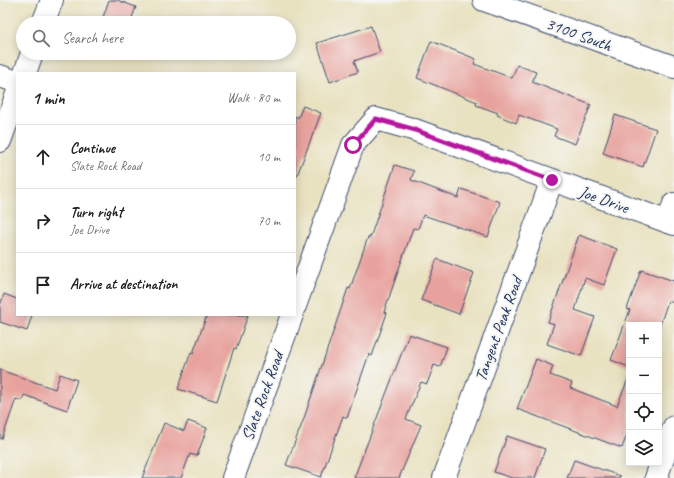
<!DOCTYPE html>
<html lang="en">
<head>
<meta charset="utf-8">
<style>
  body { margin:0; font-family:Caveat,sans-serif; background:#f2f2f2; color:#202124 }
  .controls { position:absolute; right:12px; bottom:12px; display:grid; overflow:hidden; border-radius:0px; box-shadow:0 2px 10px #0003 }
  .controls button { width:36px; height:36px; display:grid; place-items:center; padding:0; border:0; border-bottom:1px solid #e0e0e0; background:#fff; color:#202124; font:20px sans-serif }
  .stop { position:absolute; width:12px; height:12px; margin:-9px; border:3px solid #b5179e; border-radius:50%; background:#fff }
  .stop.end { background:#b5179e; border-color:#fff; box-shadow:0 1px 4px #0008 }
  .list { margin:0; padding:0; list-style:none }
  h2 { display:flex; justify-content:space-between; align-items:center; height:52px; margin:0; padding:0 16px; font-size:17px }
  h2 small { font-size:13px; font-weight:400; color:#757577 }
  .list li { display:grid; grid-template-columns:26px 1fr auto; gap:12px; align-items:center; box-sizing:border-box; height:64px; padding:0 16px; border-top:1px solid #e0e0e0 }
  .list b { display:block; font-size:15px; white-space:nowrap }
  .list p { margin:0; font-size:13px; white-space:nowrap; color:#757577 }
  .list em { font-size:13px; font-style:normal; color:#757577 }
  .icon { flex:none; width:22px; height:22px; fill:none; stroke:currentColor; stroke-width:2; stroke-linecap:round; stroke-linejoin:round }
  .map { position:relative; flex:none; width:674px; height:478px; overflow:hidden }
  .search { position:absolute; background:#fff; box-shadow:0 2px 10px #0003; left:16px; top:16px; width:280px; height:44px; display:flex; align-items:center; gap:10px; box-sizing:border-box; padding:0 14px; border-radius:22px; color:#757577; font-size:15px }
  .panel { position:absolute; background:#fff; box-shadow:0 2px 10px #0003; left:16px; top:72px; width:280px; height:244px; border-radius:0px }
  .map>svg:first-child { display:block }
  .building { fill:#e8a29d }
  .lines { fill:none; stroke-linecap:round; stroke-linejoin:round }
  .minor-casing { stroke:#3a4a6d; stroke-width:24 }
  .minor { stroke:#fff; stroke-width:22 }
  .route { stroke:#b5179e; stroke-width:5 }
  .labels { text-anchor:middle; stroke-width:4; stroke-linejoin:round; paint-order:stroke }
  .street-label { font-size:17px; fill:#1b2f5e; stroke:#f6f6f2 }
</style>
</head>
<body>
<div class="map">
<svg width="674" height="478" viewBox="0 0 674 478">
  <rect width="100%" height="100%" fill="#f6f6f2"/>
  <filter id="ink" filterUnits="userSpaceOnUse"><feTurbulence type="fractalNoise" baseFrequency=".025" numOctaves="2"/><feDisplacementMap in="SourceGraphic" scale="8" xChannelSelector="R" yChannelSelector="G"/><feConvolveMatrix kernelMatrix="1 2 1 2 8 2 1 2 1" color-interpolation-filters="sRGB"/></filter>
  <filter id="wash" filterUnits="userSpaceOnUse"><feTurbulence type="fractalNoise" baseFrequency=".012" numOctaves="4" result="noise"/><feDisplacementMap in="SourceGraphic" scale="16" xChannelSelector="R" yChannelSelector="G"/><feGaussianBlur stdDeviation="0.9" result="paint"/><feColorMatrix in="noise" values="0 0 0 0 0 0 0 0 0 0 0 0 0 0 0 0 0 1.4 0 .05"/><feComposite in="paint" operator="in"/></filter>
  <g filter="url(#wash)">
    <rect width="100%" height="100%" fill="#e9e2c1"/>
    <g id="blocks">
      <!-- building -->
      <g class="building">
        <path d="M109,0H117L136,7L130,23H101Z"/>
        <path d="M371,26L380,52L354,61L358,72L330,82L317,43Z"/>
        <path d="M431,41L476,59L474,64L512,78L517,65L536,72L532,82L591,105L575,144L554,136L557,129L519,115L516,123L497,115L498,113L476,105L477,102L417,78Z"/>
        <path d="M303,106L321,113L296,178H295V116L298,118Z"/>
        <path d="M615,115L656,129L643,167L603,153Z"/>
        <path d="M395,165L414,171L411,180L458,198L461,189L500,202L488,237L423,215L418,229L413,228L384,312L387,313L372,356L369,354L347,418L343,416L321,477L286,465L303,421L348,288L350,289L368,237L370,238Z"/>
        <path d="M579,235L617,249L604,285L585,278L575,310L595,317L581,356L547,344L554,324L548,322Z"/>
        <path d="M437,259L474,273L459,314L421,300Z"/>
        <path d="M641,270L674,281V303L668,301L660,325H629V367L611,360L630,310L627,309Z"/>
        <path d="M4,294L17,299V315H32L27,331L0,322V306Z"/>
        <path d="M207,315H248L236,349L234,348L217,401L178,389L191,352L193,353Z"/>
        <path d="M409,334L447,347L440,367L434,365L427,384L421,382L406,419L421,425L399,478H354Z"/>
        <path d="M536,359L553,366L550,375L572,383L570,388L617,406L628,379H629V429L622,448L517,409Z"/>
        <path d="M0,370L55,389L60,374L77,380L67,410L24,395L22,401L16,399L2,439L0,438Z"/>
        <path d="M188,421L207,428L197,456L190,454L181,478H142L164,423L184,431Z"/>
        <path d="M507,436L545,449L535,478H512L494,472Z"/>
        <path d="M574,460L620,476L619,478H567Z"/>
      </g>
    </g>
  </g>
  <g filter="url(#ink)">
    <use href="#blocks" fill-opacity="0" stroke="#3a4a6d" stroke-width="1"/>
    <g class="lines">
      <!-- minor casing -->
      <g class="minor-casing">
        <g id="minor">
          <path d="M484,0L674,67"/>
          <path d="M43,23L52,0"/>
          <path d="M25,73L32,53"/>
          <path d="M0,76L17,82"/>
          <path d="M0,141L17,94"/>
          <path d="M668,222L674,204"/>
          <path d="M295,306L353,145L376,119L412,129L674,224"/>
          <path d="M233,478L292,315"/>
          <path d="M444,478L552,180"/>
          <path d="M656,478L674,427"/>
        </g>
      </g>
      <!-- minor -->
      <use href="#minor" class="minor"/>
    </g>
  </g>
  <g class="lines" filter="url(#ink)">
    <!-- route -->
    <path class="route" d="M353,145L376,119L412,129L552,180"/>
  </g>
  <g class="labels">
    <!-- street labels -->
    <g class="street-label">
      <text transform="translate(579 34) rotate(20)" y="6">3100 South</text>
      <text transform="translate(604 199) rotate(20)" y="6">Joe Drive</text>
      <text transform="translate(498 329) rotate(-70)" y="6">Tangent Peak Road</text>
      <text transform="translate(262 396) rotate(-70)" y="6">Slate Rock Road</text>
    </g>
  </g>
</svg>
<div class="controls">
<button>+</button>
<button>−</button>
<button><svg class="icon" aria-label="locate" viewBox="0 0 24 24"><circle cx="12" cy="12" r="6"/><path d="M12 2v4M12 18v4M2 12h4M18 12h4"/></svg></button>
<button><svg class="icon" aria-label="layers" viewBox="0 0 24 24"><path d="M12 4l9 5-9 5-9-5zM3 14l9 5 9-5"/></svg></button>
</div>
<div class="stop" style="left:353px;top:145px"></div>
<div class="stop end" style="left:552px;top:180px"></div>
<div class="search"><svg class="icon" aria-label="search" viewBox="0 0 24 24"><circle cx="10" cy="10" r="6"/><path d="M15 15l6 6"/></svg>Search here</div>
<section class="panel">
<h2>1 min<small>Walk · 80 m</small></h2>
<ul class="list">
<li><svg class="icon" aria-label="ahead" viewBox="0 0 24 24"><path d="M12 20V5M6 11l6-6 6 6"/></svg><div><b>Continue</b><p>Slate Rock Road</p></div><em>10 m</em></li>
<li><svg class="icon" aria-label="right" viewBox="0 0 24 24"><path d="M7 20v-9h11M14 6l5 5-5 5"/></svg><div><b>Turn right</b><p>Joe Drive</p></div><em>70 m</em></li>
<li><svg class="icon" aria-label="arrive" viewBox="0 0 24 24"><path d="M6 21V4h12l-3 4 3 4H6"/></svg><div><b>Arrive at destination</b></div></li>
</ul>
</section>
</div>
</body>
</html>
